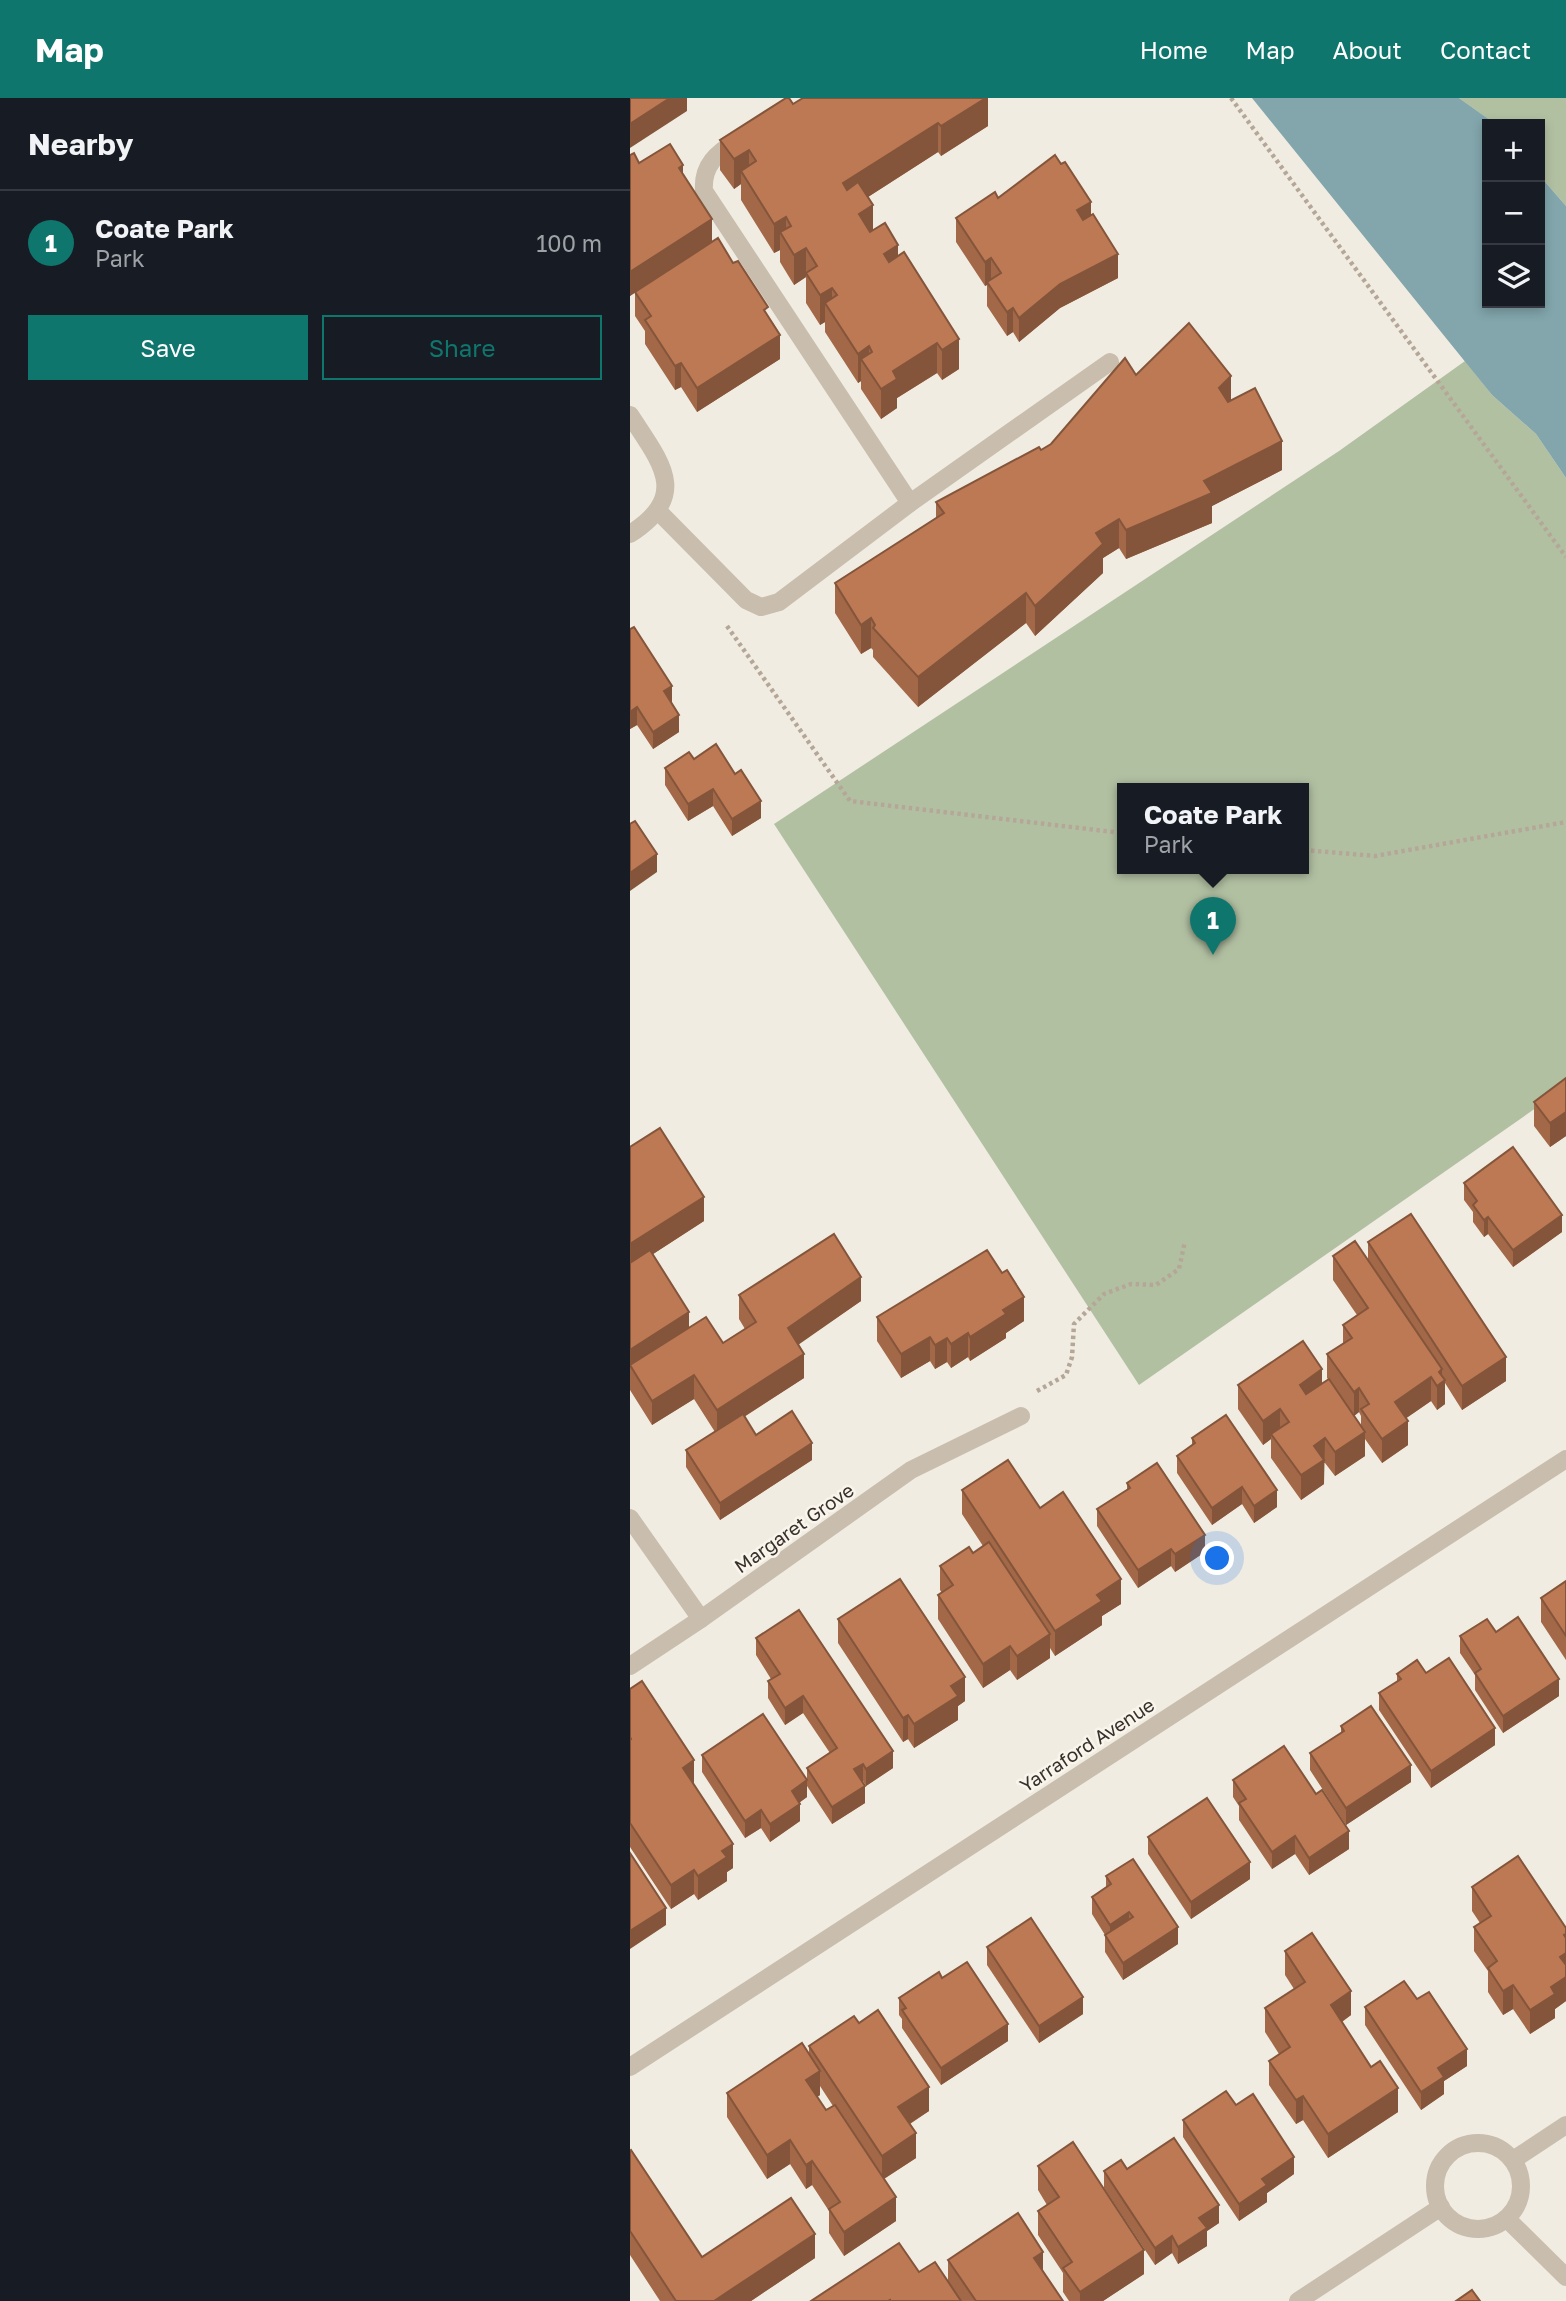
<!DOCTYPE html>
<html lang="en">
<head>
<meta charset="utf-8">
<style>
  body { margin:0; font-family:"Golos Text",sans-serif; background:#20242c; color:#f1f3f6 }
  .controls { position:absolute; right:21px; top:21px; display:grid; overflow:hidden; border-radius:0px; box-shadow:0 4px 10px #0003 }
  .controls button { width:63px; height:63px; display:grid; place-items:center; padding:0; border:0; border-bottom:2px solid #363941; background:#171b24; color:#f1f3f6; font:35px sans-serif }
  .you { position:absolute; left:588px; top:1461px; width:24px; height:24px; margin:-18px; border:5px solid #fff; border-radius:50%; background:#1a73e8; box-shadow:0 0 0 10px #1a73e833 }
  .badge { display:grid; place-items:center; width:46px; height:46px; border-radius:50%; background:#0f766e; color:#fff; font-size:23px; font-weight:700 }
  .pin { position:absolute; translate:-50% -58px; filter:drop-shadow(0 2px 4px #0008) }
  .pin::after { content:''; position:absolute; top:37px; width:24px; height:21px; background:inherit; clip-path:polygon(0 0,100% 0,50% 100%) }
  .popup { position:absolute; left:487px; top:685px; width:192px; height:91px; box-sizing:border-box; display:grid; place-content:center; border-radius:0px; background:#171b24; filter:drop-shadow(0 2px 5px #0005); font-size:23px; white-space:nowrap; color:#9ea1a6 }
  .popup b { font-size:26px; color:#f1f3f6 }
  .popup::after { content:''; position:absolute; left:50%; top:100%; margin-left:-14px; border:14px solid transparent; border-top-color:#171b24 }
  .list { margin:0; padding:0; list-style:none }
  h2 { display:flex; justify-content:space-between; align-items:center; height:91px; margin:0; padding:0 28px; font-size:30px }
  h2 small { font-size:23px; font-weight:400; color:#9ea1a6 }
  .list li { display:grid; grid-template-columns:46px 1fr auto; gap:21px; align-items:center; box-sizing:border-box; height:105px; padding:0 28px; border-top:2px solid #363941 }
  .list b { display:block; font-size:26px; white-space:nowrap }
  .list p { margin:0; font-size:23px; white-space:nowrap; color:#9ea1a6 }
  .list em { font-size:23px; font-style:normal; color:#9ea1a6 }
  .actions { display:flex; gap:14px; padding:21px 28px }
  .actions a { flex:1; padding:16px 0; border:2px solid #0f766e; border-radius:0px; text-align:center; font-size:24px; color:#0f766e }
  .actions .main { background:#0f766e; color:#fff }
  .icon { flex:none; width:38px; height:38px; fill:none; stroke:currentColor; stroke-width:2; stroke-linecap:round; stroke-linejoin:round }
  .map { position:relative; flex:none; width:936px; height:2203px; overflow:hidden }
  header { display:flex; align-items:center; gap:42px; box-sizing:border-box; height:98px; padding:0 35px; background:#0f766e; color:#fff }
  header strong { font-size:33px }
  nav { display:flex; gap:38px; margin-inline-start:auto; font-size:24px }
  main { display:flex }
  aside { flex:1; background:#171b24 }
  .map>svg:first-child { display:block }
  .green { fill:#b2c0a2; fill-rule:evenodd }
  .water { fill:#82a6ac }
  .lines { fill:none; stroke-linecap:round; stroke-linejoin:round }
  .path { stroke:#b5a798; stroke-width:4.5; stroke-dasharray:3.5 3.5; stroke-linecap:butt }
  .minor { stroke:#c9bdad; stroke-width:18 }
  .wall { fill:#a26848; fill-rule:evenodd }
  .shaded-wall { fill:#84553b }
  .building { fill:#bc7954; stroke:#84553b; stroke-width:2 }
  .labels { text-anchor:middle; stroke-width:5; stroke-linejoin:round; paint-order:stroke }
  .street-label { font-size:19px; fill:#38312b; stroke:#f9f5ed }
</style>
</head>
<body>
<header>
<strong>Map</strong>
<nav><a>Home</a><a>Map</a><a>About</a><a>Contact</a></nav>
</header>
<main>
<aside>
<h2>Nearby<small></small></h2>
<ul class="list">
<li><span class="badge">1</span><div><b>Coate Park</b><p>Park</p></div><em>100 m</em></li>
</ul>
<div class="actions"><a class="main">Save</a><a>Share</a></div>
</aside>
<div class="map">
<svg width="936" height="2203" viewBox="0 0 936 2203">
  <rect width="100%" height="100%" fill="#f1ece1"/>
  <!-- green -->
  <g class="green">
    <path d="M829,0H936V108L910,78V26H865Z"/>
    <path d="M835,263L862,297L906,336L936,380V989L509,1287L144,726L709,353ZM492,691H674V771H492Z"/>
  </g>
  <!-- water -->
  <path class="water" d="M622,0H829L864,25L857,26V205H910V78L936,108V380L906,336L862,297Z"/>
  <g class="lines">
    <!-- path -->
    <g class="path">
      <path d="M601,0L936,459"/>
      <path d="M97,528L220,703L492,735"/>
      <path d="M674,752L745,758L936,724"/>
      <path d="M407,1293L436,1277L442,1259L444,1226L474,1196L501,1186L526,1187L549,1171L555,1143"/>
    </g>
    <!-- minor -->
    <g class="minor">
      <path d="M108,42C87,55 72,67 74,93L280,405"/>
      <path d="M0,317C31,365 61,397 0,436"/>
      <path d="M28,413L116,502L131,509L149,504L280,405L480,264"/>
      <path d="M0,1420L71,1521L281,1372L391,1318"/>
      <path d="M0,1568L71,1521"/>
      <path d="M0,1969L936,1361"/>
      <circle cx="848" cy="2088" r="43"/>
      <path d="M883,2062L936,2027"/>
      <path d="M877,2121L936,2179"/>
      <path d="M668,2203L811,2109"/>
    </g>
  </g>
  <!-- wall -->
  <g class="wall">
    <path d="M358,0V28L311,58L308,54L238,99L243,132L268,158L329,271L312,282L307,275L267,300V310L251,321L231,291V283L228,285L195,234V224L190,227L176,205V179L164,187L150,164V152L144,155L111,102V86L104,91L90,72V42L163,6Z"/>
    <path d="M0,57L9,65L53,77L82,144L103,165L138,218L150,261L67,314L51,289L45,292L15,246V233L5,218V194L0,198Z"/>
    <path d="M368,100L461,117L488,180L430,210L389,244L383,234L377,238L357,208V187L355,188L326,144V120Z"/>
    <path d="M506,277L601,303L652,372L582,408V425L496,461L489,450L473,460V475L405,538L396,525L288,609L243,559V552L241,550L231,556L205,515V485L306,420V404L411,352L421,346Z"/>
    <path d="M0,531L41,605L49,634L23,651L7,627L0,631Z"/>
    <path d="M64,661L131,720L102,738L83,708L58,723L35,687V670Z"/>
    <path d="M936,980V1038L920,1049L904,1028V1004Z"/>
    <path d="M0,1049L74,1123L23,1156L59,1229L93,1245L115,1231L109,1221V1197L231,1203L168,1246L174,1280L114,1319L126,1337L182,1362L90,1422L56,1369V1352L85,1334L64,1301L22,1327L0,1292Z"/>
    <path d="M834,1085L932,1134L883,1169L858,1136L854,1139L843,1124V1114L834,1102Z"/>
    <path d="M738,1144L876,1283L832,1312L815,1285V1306L807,1312L801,1303L776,1320L778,1347L752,1365L735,1341V1358L705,1378L695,1365H694V1386L671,1402L641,1360V1341L633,1347L608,1311V1287L692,1285L698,1281L697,1280V1256L713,1245V1227L727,1217L703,1182V1158L738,1162ZM729,1314L731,1318V1328L724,1318Z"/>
    <path d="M247,1219L394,1223L376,1235V1240L340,1263L338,1259L321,1270L317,1264L305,1271L300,1263L271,1280L247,1243Z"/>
    <path d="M562,1340L647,1409L624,1425L612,1406L582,1427L547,1375V1358L562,1347Z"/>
    <path d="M497,1385L575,1454L545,1474L541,1468L508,1490L467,1428V1411L497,1392Z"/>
    <path d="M332,1392L410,1410L491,1506L472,1518V1527L425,1558L420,1550V1560L387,1582L380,1572L353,1590L308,1521V1497L312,1495L310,1492V1468L343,1455L353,1448L332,1416Z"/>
    <path d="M936,1483V1562L911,1524V1500Z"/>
    <path d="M208,1521L335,1603L328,1608V1622L284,1650L278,1641L273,1644L208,1545Z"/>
    <path d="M866,1534L929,1598L873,1635L845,1592V1577L830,1555V1538Z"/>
    <path d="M126,1540L263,1670L236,1688L233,1683H232L235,1705L202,1726L177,1688V1699L170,1704V1723L140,1744L131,1730L115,1740L72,1674V1657L177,1682V1670L200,1655L173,1615L155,1627L138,1600V1583L141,1581L126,1557Z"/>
    <path d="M796,1575L865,1647L801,1690L749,1612V1595L767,1584V1576Z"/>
    <path d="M0,1591L64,1687L103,1770L97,1774V1783L68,1802L64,1796L41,1811L0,1749Z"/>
    <path d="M711,1628L781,1684L716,1727L680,1672V1655L711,1635Z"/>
    <path d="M603,1682L719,1751L679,1777L665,1756L642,1771L609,1722V1708L603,1699Z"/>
    <path d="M518,1739L620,1781L561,1821L518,1756Z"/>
    <path d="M476,1778L548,1846L493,1882L475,1854V1837L462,1816V1799L476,1789Z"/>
    <path d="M842,1789L936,1830V1903L925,1911V1920L900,1936L883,1911L873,1917L858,1894V1873L844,1853V1829L850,1825L842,1813Z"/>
    <path d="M357,1849L453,1916L409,1945L357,1867Z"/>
    <path d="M655,1853L721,1917L712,1924L768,2014L698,2060L673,2022L666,2026L639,1987V1963L649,1956L635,1934V1910L664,1891L655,1877Z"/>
    <path d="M312,1880L378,1943L311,1987L272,1930V1921L269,1917V1900Z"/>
    <path d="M787,1901L837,1968L814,1983V1996L791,2012L735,1927V1909Z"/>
    <path d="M229,1925L299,2013L280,2026L286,2060L254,2081L266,2123L214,2158L199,2135V2113L182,2087L176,2091L160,2066L137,2081L97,2019V1995L179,1957V1948ZM190,1988L203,2008L196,2012L187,1999L190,1997Z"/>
    <path d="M606,2007L664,2076L637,2095V2104L609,2123L553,2039V2022Z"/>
    <path d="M0,2053L72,2159L185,2160L121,2203H30L0,2157Z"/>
    <path d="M408,2068L514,2176L473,2203H439L433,2194V2175L408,2137V2113L417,2107L408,2092Z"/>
    <path d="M497,2071L589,2125L577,2133V2148L548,2166L542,2155L525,2167L474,2090V2073Z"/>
    <path d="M318,2162L413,2174L433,2203H181L289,2174L318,2184Z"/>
  </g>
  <!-- shaded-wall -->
  <g class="shaded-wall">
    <path d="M40,0H57V13L0,50V26Z"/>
    <path d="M356,0H358V28L311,58V28Z"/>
    <path d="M308,25V54L213,115V85Z"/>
    <path d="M119,52V81L111,73V86L104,91V61Z"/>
    <path d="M53,67V91L49,70Z"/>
    <path d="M461,104V128L447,136V112Z"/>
    <path d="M243,107V136L229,146V116Z"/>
    <path d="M156,119V144L150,134V152L144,155V126Z"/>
    <path d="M82,121V146L0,198V174Z"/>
    <path d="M268,147V177L254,156Z"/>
    <path d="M176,150V179L164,187V157Z"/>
    <path d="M488,156V180L430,210L389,244V220L430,186Z"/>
    <path d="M361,160V184H357V187L355,188V164Z"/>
    <path d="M202,190V215L195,205V224L190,227V197Z"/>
    <path d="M383,210V234L377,238V214Z"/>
    <path d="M150,237V261L67,314V290Z"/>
    <path d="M329,241V271L312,282V252Z"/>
    <path d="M307,245V275L267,300V310L251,321V291L263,273Z"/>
    <path d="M239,248V274L231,261V283L228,285V256Z"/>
    <path d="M51,265V289L45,292V268Z"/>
    <path d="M601,278V308L589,290Z"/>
    <path d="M652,343V372L582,408V425L496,461V432L574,383Z"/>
    <path d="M489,421V450L473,460V475L405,538V508L466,435Z"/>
    <path d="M396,495V525L288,609V579Z"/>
    <path d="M241,520V550L231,556V527Z"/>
    <path d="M42,588V605L34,593Z"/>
    <path d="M7,609V627L0,631V614Z"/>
    <path d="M49,617V634L23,651V634Z"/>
    <path d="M83,691V708L58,723V706Z"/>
    <path d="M131,703V720L102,738V721Z"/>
    <path d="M27,756V774L0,793V775Z"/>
    <path d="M936,1014V1038L920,1049V1025Z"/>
    <path d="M74,1099V1123L0,1171V1146Z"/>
    <path d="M932,1117V1134L883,1169V1152Z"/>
    <path d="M858,1119V1136L854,1139V1122Z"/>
    <path d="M231,1179V1203L158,1254V1230Z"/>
    <path d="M394,1199V1223L376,1235V1240L340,1263V1239L373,1212Z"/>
    <path d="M59,1214V1231L0,1269V1252Z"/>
    <path d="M338,1235V1259L321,1270V1246Z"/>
    <path d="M300,1239V1263L271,1280V1256Z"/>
    <path d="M317,1240V1264L305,1271V1247Z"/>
    <path d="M174,1256V1280L87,1336V1312Z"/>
    <path d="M876,1259V1283L832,1312V1288Z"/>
    <path d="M692,1271V1295L670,1311V1287Z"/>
    <path d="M812,1271V1284L815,1282V1306L807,1312V1288L809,1274Z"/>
    <path d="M64,1277V1301L22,1327V1303Z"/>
    <path d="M801,1279V1303L765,1328V1304Z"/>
    <path d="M729,1290V1314L724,1318V1294Z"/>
    <path d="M650,1311V1335L641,1336V1341L633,1347V1323Z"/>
    <path d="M778,1323V1347L752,1365V1341Z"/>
    <path d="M735,1334V1358L705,1378V1354Z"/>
    <path d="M695,1340L694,1386L671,1402V1377L684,1348Z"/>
    <path d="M182,1345V1362L90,1422V1405Z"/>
    <path d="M612,1389V1406L582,1427V1410Z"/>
    <path d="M647,1392V1409L624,1425V1408Z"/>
    <path d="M575,1437V1454L545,1474V1456Z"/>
    <path d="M541,1451V1468L508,1490V1472Z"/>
    <path d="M491,1481V1506L472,1518V1527L425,1558V1533L467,1497Z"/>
    <path d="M420,1536V1560L387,1582V1558Z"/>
    <path d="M380,1548V1572L353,1590V1566Z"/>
    <path d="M335,1579V1603L328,1608V1622L284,1650V1626L321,1588Z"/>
    <path d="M929,1581V1598L873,1635V1618Z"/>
    <path d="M173,1598V1615L155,1627V1610Z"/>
    <path d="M278,1617V1641L273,1644V1620Z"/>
    <path d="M865,1630V1647L801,1690V1673Z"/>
    <path d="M263,1653V1670L236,1688V1671Z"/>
    <path d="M64,1662V1687L53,1670Z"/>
    <path d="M233,1666V1683L224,1688V1671Z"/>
    <path d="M781,1667V1684L716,1727V1710Z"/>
    <path d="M177,1682V1699L162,1710V1693Z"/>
    <path d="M235,1688V1705L202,1726V1709Z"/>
    <path d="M170,1706V1723L140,1744V1726Z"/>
    <path d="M131,1712V1730L115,1740V1723Z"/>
    <path d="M719,1733V1751L679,1777V1760Z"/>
    <path d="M665,1738V1756L642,1771V1754Z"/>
    <path d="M103,1746V1770L97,1774V1783L68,1802V1778L92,1753Z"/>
    <path d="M620,1764V1781L561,1821V1804Z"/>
    <path d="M64,1772V1796L41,1811V1787Z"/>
    <path d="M36,1810V1827L0,1851V1833Z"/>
    <path d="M499,1814V1831L480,1844V1827Z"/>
    <path d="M548,1829V1846L493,1882V1865Z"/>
    <path d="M936,1836V1903L925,1911V1920L900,1936V1912L921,1889L930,1859L934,1837Z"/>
    <path d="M883,1887V1911L873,1917V1893Z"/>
    <path d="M721,1893V1917L701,1931V1907Z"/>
    <path d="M453,1899V1916L409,1945V1928Z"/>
    <path d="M378,1926V1943L311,1987V1970Z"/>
    <path d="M837,1951V1968L814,1983V1996L791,2012V1994L808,1970Z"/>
    <path d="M190,1973V1997L176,2006V1982Z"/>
    <path d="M299,1989V2013L268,2033V2009Z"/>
    <path d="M768,1990V2014L698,2060V2036Z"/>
    <path d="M673,1998V2022L666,2026V2002Z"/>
    <path d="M286,2035V2060L252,2082V2058Z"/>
    <path d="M160,2042V2066L137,2081V2057Z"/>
    <path d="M664,2059V2076L637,2095V2104L609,2123V2106L632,2081Z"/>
    <path d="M182,2063V2087L176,2091V2067Z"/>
    <path d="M266,2099V2123L214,2158V2134Z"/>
    <path d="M589,2107V2125L577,2133V2148L548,2166V2149L569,2120Z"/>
    <path d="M185,2136V2160L121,2203H84Z"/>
    <path d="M542,2138V2155L525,2167V2150Z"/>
    <path d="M514,2152V2176L473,2203H450V2194Z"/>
    <path d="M413,2154V2178L404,2160Z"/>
  </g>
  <!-- building -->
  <g class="building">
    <path d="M0,0H40L0,26Z"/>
    <path d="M156,0H159L163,6L173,0H356L311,28L308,25L213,85L217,92L228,84L243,107L229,116L240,134L255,125L268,147L254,156L259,164L274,154L329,241L312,252L307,245L263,273L267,281L251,291L231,261L242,254L239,248L228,256L195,205L207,197L202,190L190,197L176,175L187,168L176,150L164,157L150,134L161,128L156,119L144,126L111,73L126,63L119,52L104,61L90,42Z"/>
    <path d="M40,46L53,67L49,70L82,121L0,174V57L4,55L9,65Z"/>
    <path d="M425,57L431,66L435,64L461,104L447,112L453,122L463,116L488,156L430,186L389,220L383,210L377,214L357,184L371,175L361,160L355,164L326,120L365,94L368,100Z"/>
    <path d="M88,140L103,165L108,163L138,209L134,212L150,237L67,290L51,265L45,268L15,222L21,218L5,194Z"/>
    <path d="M559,225L601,278L589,290L598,304L625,290L652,343L574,383L582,395L496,432L489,421L466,435L473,446L405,508L396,495L288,579L243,530L245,527L241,520L231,527L205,485L314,415L306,404L409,349L411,352L421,346L495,260L506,277Z"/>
    <path d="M4,529L42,588L34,593L49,617L23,634L7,609L0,614V531Z"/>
    <path d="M86,646L105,676L111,672L131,703L102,721L83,691L58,706L35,670L59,654L64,661Z"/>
    <path d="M5,723L27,756L0,775V726Z"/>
    <path d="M936,980V1014L920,1025L904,1004Z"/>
    <path d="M30,1030L74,1099L0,1146V1049Z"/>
    <path d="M883,1049L932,1117L883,1152L858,1119L854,1122L843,1107L847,1103L834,1085Z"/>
    <path d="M781,1116L876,1259L832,1288L738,1144Z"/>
    <path d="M204,1136L231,1179L158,1230L174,1256L87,1312L64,1277L22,1303L0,1267L76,1219L93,1245L126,1224L109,1197Z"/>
    <path d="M725,1143L812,1271L809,1274L815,1282L807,1288L801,1279L765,1304L778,1323L752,1341L731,1311L739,1306L729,1290L724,1294L697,1256L722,1240L713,1227L738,1210L703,1158Z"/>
    <path d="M20,1152L59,1214L0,1252V1165Z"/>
    <path d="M357,1152L372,1175L377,1172L394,1199L373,1212L376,1216L340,1239L338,1235L321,1246L317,1240L305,1247L300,1239L271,1256L247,1219Z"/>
    <path d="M673,1243L692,1271L670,1287L676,1296L699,1281L735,1334L705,1354L695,1340L684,1348L694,1362L671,1377L641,1336L659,1324L650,1311L633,1323L608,1287Z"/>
    <path d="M162,1313L182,1345L90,1405L56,1352L113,1316L126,1337Z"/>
    <path d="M596,1317L647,1392L624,1408L612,1389L582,1410L547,1358L565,1345L562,1340Z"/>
    <path d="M378,1362L410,1410L433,1394L491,1481L467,1497L472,1503L425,1533L332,1392Z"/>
    <path d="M527,1365L575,1437L545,1456L541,1451L508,1472L467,1411L500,1390L497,1385Z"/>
    <path d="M359,1444L420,1536L387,1558L380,1548L353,1566L308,1497L323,1487L310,1468L339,1449L343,1455Z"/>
    <path d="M270,1481L335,1579L321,1588L328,1598L284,1626L278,1617L273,1620L208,1521Z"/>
    <path d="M936,1483V1538L911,1500Z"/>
    <path d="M169,1512L263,1653L236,1671L233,1666L224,1671L235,1688L202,1709L177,1670L207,1650L173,1598L155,1610L138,1583L150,1576L126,1540Z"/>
    <path d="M888,1519L929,1581L873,1618L845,1575L851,1571L830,1538L857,1521L866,1534Z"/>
    <path d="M819,1560L865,1630L801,1673L749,1595L771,1581L767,1576L787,1562L796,1575Z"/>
    <path d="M12,1583L64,1662L53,1670L103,1746L92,1753L97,1759L68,1778L64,1772L41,1787L0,1725V1642L1,1641L0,1639V1591Z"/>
    <path d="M741,1608L781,1667L716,1710L680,1655L714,1633L711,1628Z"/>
    <path d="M133,1616L177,1682L162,1693L170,1706L140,1726L131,1712L115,1723L72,1657Z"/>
    <path d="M654,1648L686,1696L692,1692L719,1733L679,1760L665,1738L642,1754L609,1705L616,1701L603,1682Z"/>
    <path d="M577,1700L620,1764L561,1804L518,1739Z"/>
    <path d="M0,1755L36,1810L0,1833Z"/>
    <path d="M888,1758L936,1830V1836L934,1837L936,1840V1855L930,1859L936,1867V1879L921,1889L925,1896L900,1912L883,1887L873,1893L858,1870L867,1863L844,1829L861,1818L842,1789Z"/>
    <path d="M503,1761L548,1829L493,1865L475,1837L503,1819L499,1814L480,1827L462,1799L481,1786L476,1778Z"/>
    <path d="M401,1820L453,1899L409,1928L357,1849Z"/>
    <path d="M682,1835L721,1893L701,1907L741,1969L750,1963L768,1990L698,2036L673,1998L666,2002L639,1963L660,1949L635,1910L675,1884L655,1853Z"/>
    <path d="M337,1864L378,1926L311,1970L272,1912L276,1910L269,1900L309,1874L312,1880Z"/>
    <path d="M774,1883L787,1901L799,1894L837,1951L808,1970L814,1979L791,1994L735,1909Z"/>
    <path d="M248,1912L299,1989L268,2009L286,2035L252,2058L179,1948L224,1918L229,1925Z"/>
    <path d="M172,1945L190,1973L176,1982L196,2012L205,2007L266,2099L214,2134L199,2111L210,2104L182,2063L176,2067L160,2042L137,2057L97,1995Z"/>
    <path d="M596,1993L606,2007L623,1996L664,2059L632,2081L637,2087L609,2106L553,2022Z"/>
    <path d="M544,2040L589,2107L569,2120L577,2130L548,2149L542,2138L525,2150L474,2073L491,2062L497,2071Z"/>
    <path d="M443,2044L514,2152L450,2194L433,2170L442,2164L408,2113L429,2099L408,2068Z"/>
    <path d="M1,2052L72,2159L161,2100L185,2136L84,2203H46L0,2133V2053Z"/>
    <path d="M388,2115L413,2154L404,2160L433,2203H346L318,2162Z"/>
    <path d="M269,2145L289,2174L305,2164L331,2203H260V2202L258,2203H181Z"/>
    <path d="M842,2192L850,2203H826Z"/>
  </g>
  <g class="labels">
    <!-- street labels -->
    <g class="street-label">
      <text transform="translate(164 1430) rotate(-35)" y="7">Margaret Grove</text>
      <text transform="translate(457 1647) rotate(-33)" y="7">Yarraford Avenue</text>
    </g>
  </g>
</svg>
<div class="controls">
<button>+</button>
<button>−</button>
<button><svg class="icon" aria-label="layers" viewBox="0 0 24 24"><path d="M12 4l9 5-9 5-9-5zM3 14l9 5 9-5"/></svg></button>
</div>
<div class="you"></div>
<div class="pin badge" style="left:583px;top:857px">1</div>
<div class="popup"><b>Coate Park</b>Park</div>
</div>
</main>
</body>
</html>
